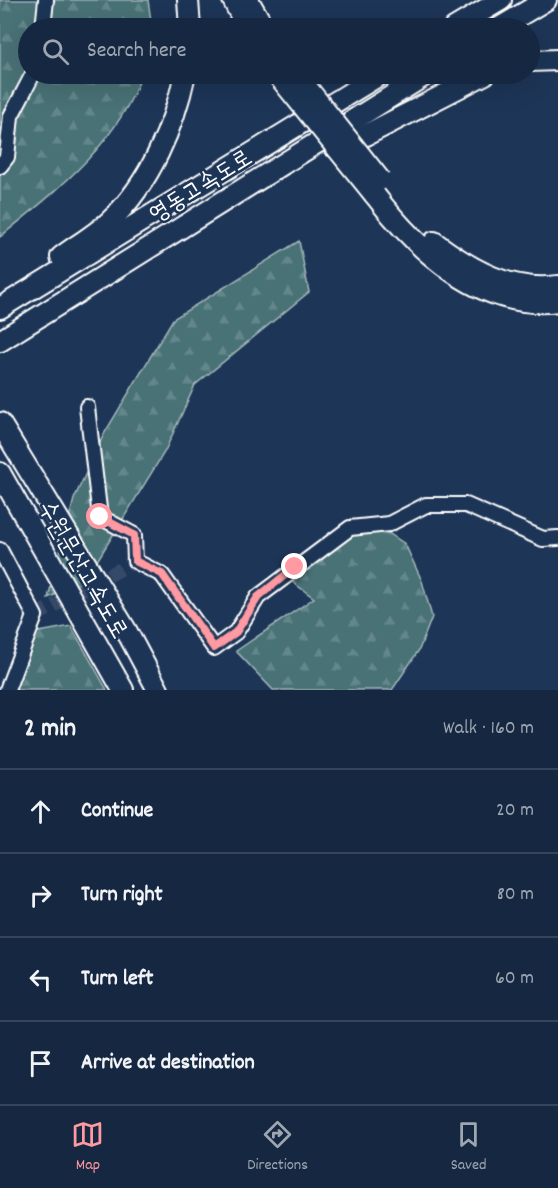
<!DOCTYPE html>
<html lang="en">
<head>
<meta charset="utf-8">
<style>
  body { margin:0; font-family:Dekko,"Poor Story",sans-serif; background:#23344c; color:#f1f3f6 }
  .stop { position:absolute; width:18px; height:18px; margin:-14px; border:4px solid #ff9aa2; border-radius:50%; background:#fff }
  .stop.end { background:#ff9aa2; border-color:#fff; box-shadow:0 2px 6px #0008 }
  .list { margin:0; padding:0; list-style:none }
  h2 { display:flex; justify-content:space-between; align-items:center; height:78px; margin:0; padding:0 24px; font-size:26px }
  h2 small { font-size:20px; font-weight:400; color:#9ea6b1 }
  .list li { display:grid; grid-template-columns:39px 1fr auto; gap:18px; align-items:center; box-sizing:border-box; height:84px; padding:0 24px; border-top:2px solid #35445a }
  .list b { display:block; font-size:22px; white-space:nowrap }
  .list em { font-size:20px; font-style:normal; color:#9ea6b1 }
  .icon { flex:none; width:33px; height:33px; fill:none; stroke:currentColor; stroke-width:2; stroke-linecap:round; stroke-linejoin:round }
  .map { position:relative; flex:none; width:558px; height:690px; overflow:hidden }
  .search { position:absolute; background:#162841; box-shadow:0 6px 24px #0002; left:18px; right:18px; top:18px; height:66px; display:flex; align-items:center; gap:15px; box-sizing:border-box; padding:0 21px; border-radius:33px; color:#9ea6b1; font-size:22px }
  .sheet { height:414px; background:#162841 }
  nav { display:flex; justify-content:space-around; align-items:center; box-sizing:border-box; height:84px; border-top:2px solid #35445a; background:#162841; font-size:16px; color:#9ea6b1 }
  nav a { display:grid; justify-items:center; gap:3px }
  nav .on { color:#ff9aa2 }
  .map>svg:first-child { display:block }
  .forest { fill:url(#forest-firs); stroke:#a4b8ba; stroke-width:1.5 }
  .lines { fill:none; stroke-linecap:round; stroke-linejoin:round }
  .minor-tunnel { stroke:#344968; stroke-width:14; stroke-dasharray:14 7; stroke-linecap:butt }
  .minor-casing { stroke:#fff; stroke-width:18 }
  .highway-casing { stroke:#fff; stroke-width:24 }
  .minor { stroke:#1d3557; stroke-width:14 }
  .highway { stroke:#1d3557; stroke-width:20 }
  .highway-bridge-casing { stroke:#fff; stroke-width:24; stroke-linecap:butt }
  .highway-bridge { stroke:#1d3557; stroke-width:20 }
  .route { stroke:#ff9aa2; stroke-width:8 }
  .labels { text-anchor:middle; stroke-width:5; stroke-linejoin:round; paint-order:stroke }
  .street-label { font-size:24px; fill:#fff; stroke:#1d3557 }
</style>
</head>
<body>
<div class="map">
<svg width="558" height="690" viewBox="0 0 558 690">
  <defs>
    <pattern id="forest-firs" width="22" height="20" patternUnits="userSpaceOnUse" patternTransform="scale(1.5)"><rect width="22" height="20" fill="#497276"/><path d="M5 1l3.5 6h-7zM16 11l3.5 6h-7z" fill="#64878b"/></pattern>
  </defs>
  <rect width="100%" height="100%" fill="#1d3557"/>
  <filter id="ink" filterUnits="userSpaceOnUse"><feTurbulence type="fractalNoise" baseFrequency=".0167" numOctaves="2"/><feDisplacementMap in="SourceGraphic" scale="12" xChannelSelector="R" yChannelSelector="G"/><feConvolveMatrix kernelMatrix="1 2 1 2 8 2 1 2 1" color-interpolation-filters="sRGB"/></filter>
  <g filter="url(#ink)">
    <!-- forest -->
    <g class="forest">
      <path d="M0,0H148L152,28H28V74H142C117,145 56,191 0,237Z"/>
      <path d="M299,241L309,292L195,385L165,451L84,582L48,598L74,499L104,434L173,319Z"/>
      <path d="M387,532L405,544L422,581L432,617L419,650L392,690H273L236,651L314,598L291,581L351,535Z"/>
      <path d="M71,626L107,690H15L34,633Z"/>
    </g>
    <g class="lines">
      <!-- minor-tunnel -->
      <path class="minor-tunnel" d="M35,616L135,561"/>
      <!-- minor casing -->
      <g class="minor-casing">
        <g id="minor">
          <path d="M43,28L46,0"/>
          <path d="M0,166L7,157L11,116L33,74"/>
          <path d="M87,407L100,517L134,535L135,561L162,575L214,648L236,632L258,597L350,528L389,524L426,505H466L543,539L558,538"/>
          <path d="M0,550L35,616L7,690"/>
        </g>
      </g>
      <!-- highway casing -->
      <g class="highway-casing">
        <g id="highway">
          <path d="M188,0L190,28"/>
          <path d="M233,0L247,28"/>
          <path d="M248,0L264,28"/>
          <path d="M454,28L501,0"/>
          <path d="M499,28L546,0"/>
          <path d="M530,61L558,60"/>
          <path d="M333,146L366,135L485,74"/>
          <path d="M374,194C416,249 482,312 558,301"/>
          <path d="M434,242C470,269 511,293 558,286"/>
          <path d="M61,257C77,245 96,234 110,221C150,183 174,126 185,74"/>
          <path d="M0,308L381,74"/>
          <path d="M0,341L427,74"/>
          <path d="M0,423L126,630L158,690"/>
          <path d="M0,473L123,690"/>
        </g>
      </g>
      <!-- minor -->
      <use href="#minor" class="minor"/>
      <!-- highway -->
      <use href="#highway" class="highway"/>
      <!-- highway-bridge casing -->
      <g class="highway-bridge-casing">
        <g id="highway-bridge">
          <path d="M277,74L374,194"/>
          <path d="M296,74L380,180"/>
        </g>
      </g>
      <!-- highway-bridge -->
      <use href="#highway-bridge" class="highway-bridge"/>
    </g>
  </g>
  <g class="lines" filter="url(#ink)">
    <!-- route -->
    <path class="route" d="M100,517L134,535L135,561L162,574L214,648L236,632L258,597L295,567"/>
  </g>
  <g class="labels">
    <!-- street labels -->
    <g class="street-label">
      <text transform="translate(200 185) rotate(-32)" y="8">영동고속도로</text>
      <text transform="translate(84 569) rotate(60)" y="8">수원문산고속도로</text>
    </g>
  </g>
</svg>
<div class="stop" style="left:100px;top:517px"></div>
<div class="stop end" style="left:295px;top:567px"></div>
<div class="search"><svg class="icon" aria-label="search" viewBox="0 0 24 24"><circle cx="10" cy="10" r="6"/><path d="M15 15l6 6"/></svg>Search here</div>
</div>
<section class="sheet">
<h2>2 min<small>Walk · 160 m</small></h2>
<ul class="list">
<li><svg class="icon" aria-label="ahead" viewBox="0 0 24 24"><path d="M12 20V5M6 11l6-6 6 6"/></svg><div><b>Continue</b></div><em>20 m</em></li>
<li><svg class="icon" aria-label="right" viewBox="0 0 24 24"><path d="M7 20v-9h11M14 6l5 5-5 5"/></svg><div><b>Turn right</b></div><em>80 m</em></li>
<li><svg class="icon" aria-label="left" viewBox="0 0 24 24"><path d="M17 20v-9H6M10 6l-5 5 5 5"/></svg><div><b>Turn left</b></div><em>60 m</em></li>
<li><svg class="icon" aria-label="arrive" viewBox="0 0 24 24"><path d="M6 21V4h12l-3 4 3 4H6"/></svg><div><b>Arrive at destination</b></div></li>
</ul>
</section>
<nav>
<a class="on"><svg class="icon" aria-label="map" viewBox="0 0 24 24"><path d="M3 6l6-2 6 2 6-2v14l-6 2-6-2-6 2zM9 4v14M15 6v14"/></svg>Map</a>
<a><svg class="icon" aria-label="directions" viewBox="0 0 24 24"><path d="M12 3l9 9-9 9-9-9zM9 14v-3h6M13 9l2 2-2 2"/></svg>Directions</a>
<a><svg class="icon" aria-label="saved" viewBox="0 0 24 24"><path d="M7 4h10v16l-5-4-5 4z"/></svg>Saved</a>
</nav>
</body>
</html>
